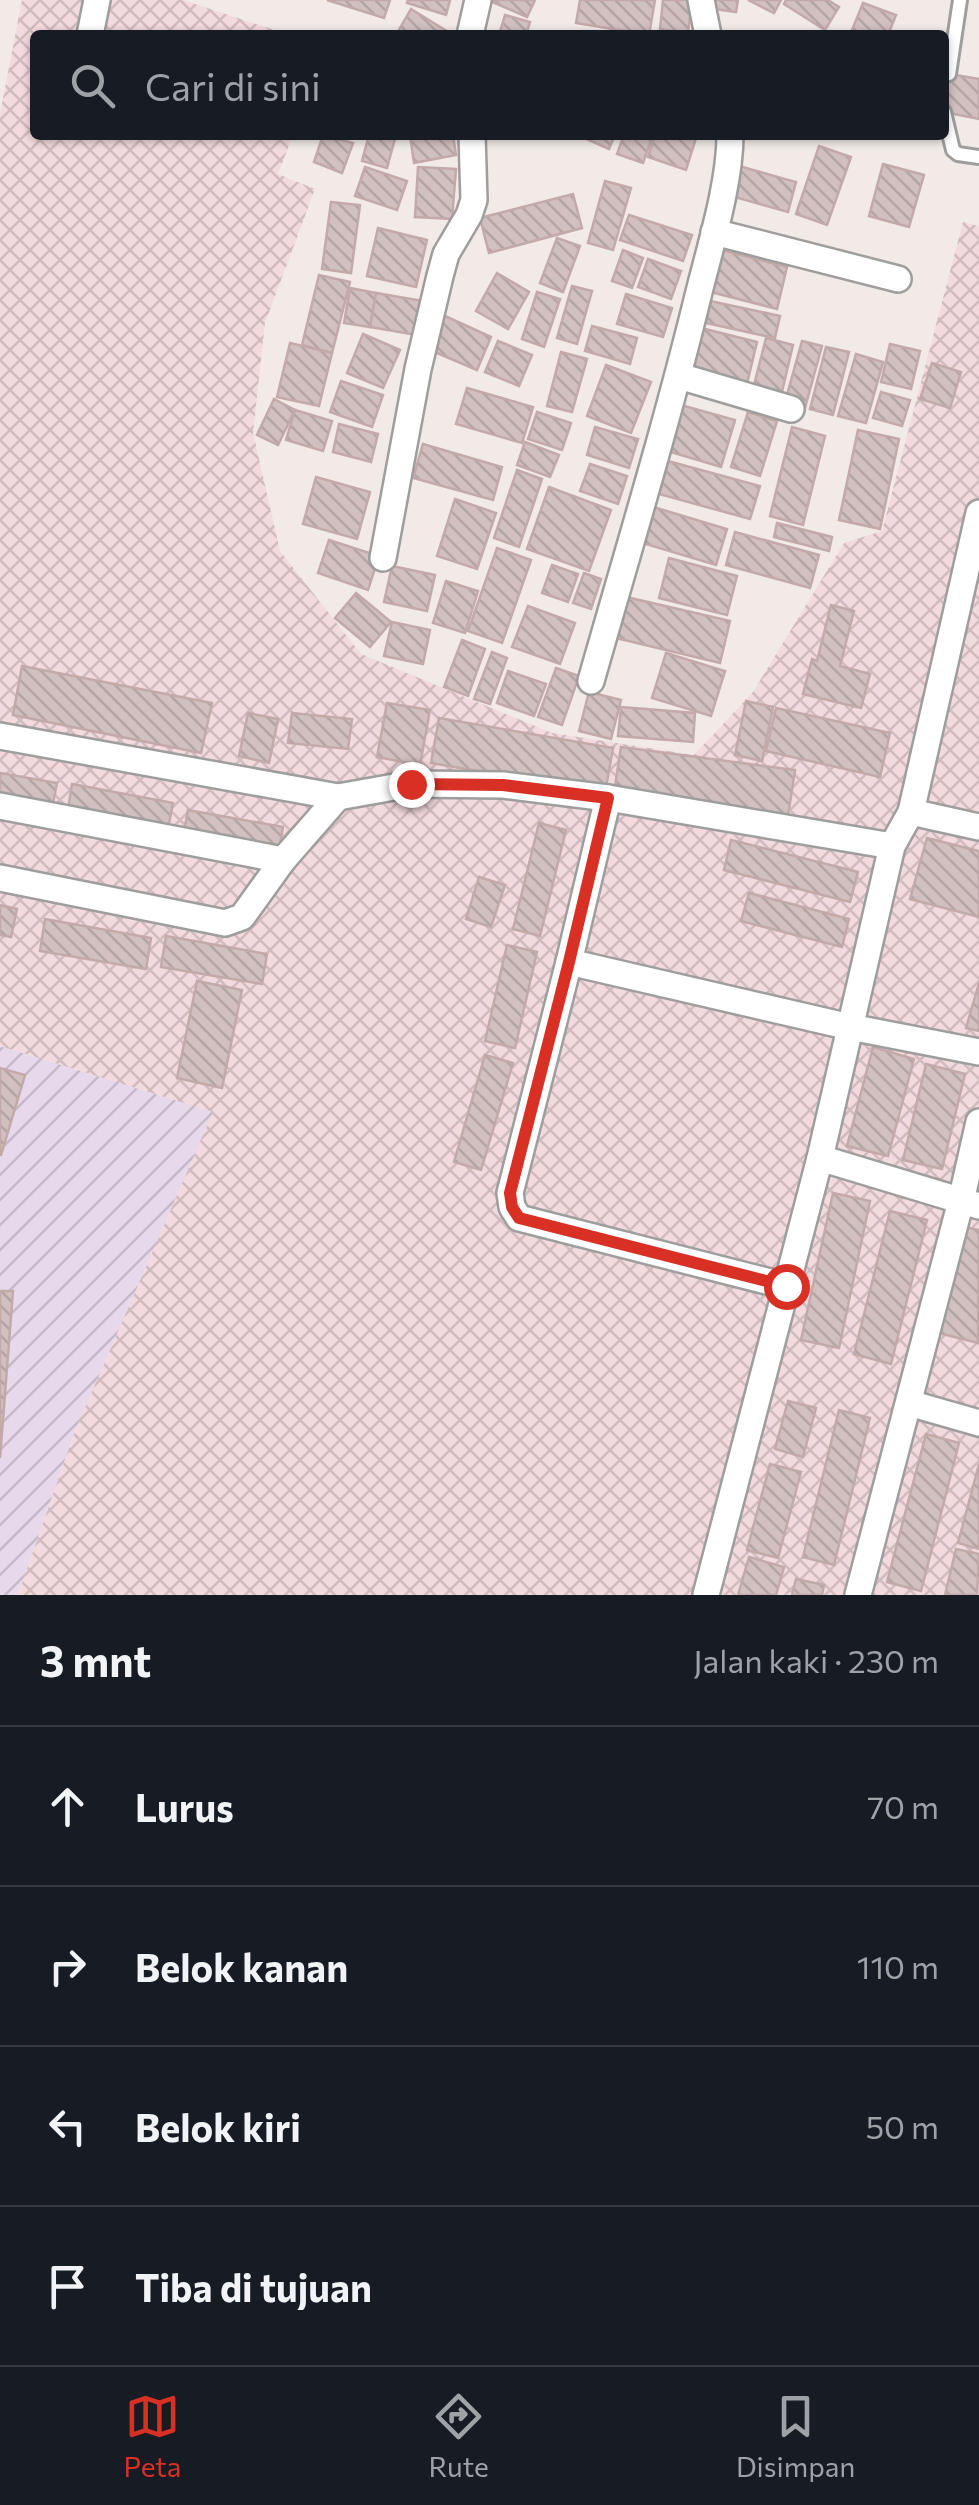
<!DOCTYPE html>
<html lang="id">
<head>
<meta charset="utf-8">
<style>
  body { margin:0; font-family:Commissioner,sans-serif; background:#242831; color:#f1f3f6 }
  .stop { position:absolute; width:30px; height:30px; margin:-22px; border:8px solid #d93025; border-radius:50%; background:#fff }
  .stop.end { background:#d93025; border-color:#fff; box-shadow:0 2px 10px #0008 }
  .list { margin:0; padding:0; list-style:none }
  h2 { display:flex; justify-content:space-between; align-items:center; height:130px; margin:0; padding:0 40px; font-size:42px }
  h2 small { font-size:32px; font-weight:400; color:#9ea1a6 }
  .list li { display:grid; grid-template-columns:65px 1fr auto; gap:30px; align-items:center; box-sizing:border-box; height:160px; padding:0 40px; border-top:2px solid #363941 }
  .list b { display:block; font-size:38px; white-space:nowrap }
  .list em { font-size:32px; font-style:normal; color:#9ea1a6 }
  .icon { flex:none; width:55px; height:55px; fill:none; stroke:currentColor; stroke-width:2; stroke-linecap:round; stroke-linejoin:round }
  .map { position:relative; flex:none; width:979px; height:1595px; overflow:hidden }
  .search { position:absolute; background:#171b24; box-shadow:0 2px 8px #0004; left:30px; right:30px; top:30px; height:110px; display:flex; align-items:center; gap:25px; box-sizing:border-box; padding:0 35px; border-radius:10px; color:#9ea1a6; font-size:38px }
  .sheet { height:770px; background:#171b24 }
  nav { display:flex; justify-content:space-around; align-items:center; box-sizing:border-box; height:140px; border-top:2px solid #363941; background:#171b24; font-size:28px; color:#9ea1a6 }
  nav a { display:grid; justify-items:center; gap:5px }
  nav .on { color:#d93025 }
  .map>svg:first-child { display:block }
  .industrial { fill:url(#industrial-furrows) }
  .military { fill:url(#military-cross-hatch) }
  .building { fill:url(#building-back-hatch); stroke:#c4a9a9; stroke-width:2.5 }
  .lines { fill:none; stroke-linecap:round; stroke-linejoin:round }
  .lane-casing { stroke:#9e9e9e; stroke-width:18 }
  .street-casing { stroke:#9e9e9e; stroke-width:30 }
  .lane { stroke:#fff; stroke-width:12 }
  .street { stroke:#fff; stroke-width:25 }
  .route { stroke:#d93025; stroke-width:12 }
</style>
</head>
<body>
<div class="map">
<svg width="979" height="1595" viewBox="0 0 979 1595">
  <defs>
    <pattern id="industrial-furrows" width="10" height="10" patternUnits="userSpaceOnUse" patternTransform="scale(2.5)"><rect width="10" height="10" fill="#e7d9eb"/><path d="M-1 1l2-2M0 10L10 0M9 11l2-2" fill="none" stroke="#c6bac9"/></pattern>
    <pattern id="military-cross-hatch" width="8" height="8" patternUnits="userSpaceOnUse" patternTransform="scale(2.5)"><rect width="8" height="8" fill="#f3dade"/><path d="M0 0l8 8M0 8l8-8" fill="none" stroke="#d0bbbe"/></pattern>
    <pattern id="building-back-hatch" width="6" height="6" patternUnits="userSpaceOnUse" patternTransform="scale(2.5)"><rect width="6" height="6" fill="#d2c0c0"/><path d="M-1 5l2 2M0 0l6 6M5-1l2 2" fill="none" stroke="#b4a5a5"/></pattern>
  </defs>
  <rect width="100%" height="100%" fill="#f1eae7"/>
  <!-- industrial -->
  <path class="industrial" d="M0,1046L214,1112L75,1431L18,1595H0Z"/>
  <!-- military -->
  <path class="military" d="M22,0H183L290,35H35V135H293L278,174L315,189L265,323L253,433L280,551L361,654L552,733L694,755L753,692L844,543L882,531L963,222L979,226V1595H18L75,1431L213,1112L0,1046V114Z"/>
  <!-- building -->
  <g class="building">
    <path d="M327,0H390L384,18Z"/>
    <path d="M408,0H450L446,15L407,3Z"/>
    <path d="M488,0H535L527,17Z"/>
    <path d="M580,0H655L649,35L576,23Z"/>
    <path d="M663,0H692L688,33L660,29Z"/>
    <path d="M709,0H738L736,12L708,8Z"/>
    <path d="M748,0H781L774,13Z"/>
    <path d="M786,0H828L839,7L825,30L784,4Z"/>
    <path d="M863,3L896,15L888,35H850Z"/>
    <path d="M411,9L450,33L449,35H396Z"/>
    <path d="M505,15L530,22L526,35H499Z"/>
    <path d="M944,73L979,79V119L944,112Z"/>
    <path d="M323,135L353,143L342,173L314,162Z"/>
    <path d="M369,135H396L387,168L362,161Z"/>
    <path d="M410,135H453L456,155L414,163Z"/>
    <path d="M578,135H615L609,149Z"/>
    <path d="M624,135H653L643,163L617,154Z"/>
    <path d="M655,135H697L686,170L648,157Z"/>
    <path d="M819,146L851,157L827,225L796,214Z"/>
    <path d="M883,164L924,175L909,227L869,216Z"/>
    <path d="M739,166L796,182L788,212L731,196Z"/>
    <path d="M365,167L407,181L397,210L355,196Z"/>
    <path d="M418,167L456,169L452,219L415,217Z"/>
    <path d="M605,181L631,188L613,250L588,243Z"/>
    <path d="M573,194L582,228L489,253L480,218Z"/>
    <path d="M331,202L360,205L351,273L322,269Z"/>
    <path d="M629,215L692,235L683,261L620,240Z"/>
    <path d="M378,228L427,240L416,287L367,276Z"/>
    <path d="M557,238L580,246L563,292L540,283Z"/>
    <path d="M718,249L787,267L777,309L707,291Z"/>
    <path d="M623,250L643,258L632,288L612,281Z"/>
    <path d="M648,259L681,271L671,299L638,287Z"/>
    <path d="M497,273L529,292L508,329L476,311Z"/>
    <path d="M319,275L350,282L332,353L302,345Z"/>
    <path d="M572,286L592,291L577,344L557,338Z"/>
    <path d="M350,288L376,293L370,327L344,323Z"/>
    <path d="M537,292L560,299L544,347L522,339Z"/>
    <path d="M376,293L423,301L417,335L370,327Z"/>
    <path d="M626,294L672,308L663,337L617,324Z"/>
    <path d="M710,301L780,316L775,338L706,323Z"/>
    <path d="M445,316L491,337L477,370L430,350Z"/>
    <path d="M592,326L637,338L630,364L585,351Z"/>
    <path d="M693,326L757,342L746,388L682,372Z"/>
    <path d="M363,334L400,350L383,388L347,373Z"/>
    <path d="M766,338L793,345L781,396L753,389Z"/>
    <path d="M498,341L532,355L519,386L485,372Z"/>
    <path d="M802,341L822,346L805,408L785,402Z"/>
    <path d="M290,343L332,353L319,406L277,397Z"/>
    <path d="M890,344L920,351L911,389L881,382Z"/>
    <path d="M826,347L849,352L833,415L810,409Z"/>
    <path d="M561,352L587,359L572,412L547,406Z"/>
    <path d="M856,354L883,362L866,423L838,416Z"/>
    <path d="M932,363L961,372L950,408L920,399Z"/>
    <path d="M606,365L651,382L631,433L587,416Z"/>
    <path d="M341,381L383,395L372,427L330,412Z"/>
    <path d="M467,388L533,407L522,443L456,424Z"/>
    <path d="M881,392L910,400L902,426L873,418Z"/>
    <path d="M274,399L295,410L278,445L257,435Z"/>
    <path d="M681,405L735,420L721,467L667,451Z"/>
    <path d="M295,410L332,421L323,451L286,440Z"/>
    <path d="M537,412L571,423L562,450L528,439Z"/>
    <path d="M748,412L777,421L760,476L731,467Z"/>
    <path d="M339,424L378,434L371,462L333,452Z"/>
    <path d="M595,427L638,439L629,468L587,455Z"/>
    <path d="M792,427L825,436L803,525L770,516Z"/>
    <path d="M858,430L899,439L880,529L839,520Z"/>
    <path d="M525,442L559,455L550,477L517,465Z"/>
    <path d="M423,444L502,467L493,500L413,478Z"/>
    <path d="M668,461L760,486L750,519L659,494Z"/>
    <path d="M590,464L627,476L618,504L580,491Z"/>
    <path d="M517,470L542,479L519,547L494,538Z"/>
    <path d="M316,477L370,492L357,539L303,524Z"/>
    <path d="M549,487L611,510L589,571L527,549Z"/>
    <path d="M455,499L496,513L477,569L437,556Z"/>
    <path d="M650,506L727,529L716,565L639,542Z"/>
    <path d="M777,523L832,537L829,551L774,537Z"/>
    <path d="M735,532L819,555L810,588L726,565Z"/>
    <path d="M329,540L379,556L368,590L318,573Z"/>
    <path d="M497,548L531,560L502,643L468,631Z"/>
    <path d="M669,558L737,576L727,615L659,598Z"/>
    <path d="M552,565L578,574L568,602L542,593Z"/>
    <path d="M392,566L435,575L427,611L384,602Z"/>
    <path d="M584,573L601,579L591,609L573,603Z"/>
    <path d="M446,581L478,591L465,633L433,623Z"/>
    <path d="M356,593L391,622L370,647L335,618Z"/>
    <path d="M622,596L730,621L720,663L612,637Z"/>
    <path d="M831,605L854,611L840,666L870,674L861,708L803,694L812,659L817,661Z"/>
    <path d="M528,606L575,623L560,664L512,647Z"/>
    <path d="M392,622L430,630L423,664L384,656Z"/>
    <path d="M462,640L485,649L468,696L444,687Z"/>
    <path d="M492,652L507,658L490,704L474,699Z"/>
    <path d="M666,653L725,671L711,716L652,698Z"/>
    <path d="M22,666L212,703L201,753L13,715Z"/>
    <path d="M556,668L579,676L562,725L538,717Z"/>
    <path d="M508,671L546,684L534,716L497,703Z"/>
    <path d="M589,692L621,700L611,739L579,731Z"/>
    <path d="M746,701L773,707L762,761L735,755Z"/>
    <path d="M387,703L430,710L420,765L377,757Z"/>
    <path d="M621,707L695,713L693,742L618,736Z"/>
    <path d="M776,708L890,733L880,777L766,751Z"/>
    <path d="M248,713L278,719L269,763L239,756Z"/>
    <path d="M292,713L352,719L348,749L288,743Z"/>
    <path d="M439,718L613,748L605,793L431,763Z"/>
    <path d="M621,747L795,770L788,816L614,793Z"/>
    <path d="M0,773L57,783L51,813L0,804Z"/>
    <path d="M72,784L173,803L167,834L67,816Z"/>
    <path d="M188,810L283,827L278,854L183,837Z"/>
    <path d="M539,823L566,830L540,936L513,929Z"/>
    <path d="M927,838L979,851V917L910,899Z"/>
    <path d="M731,840L858,872L850,902L724,870Z"/>
    <path d="M479,877L505,885L491,927L466,919Z"/>
    <path d="M749,893L849,919L842,947L741,921Z"/>
    <path d="M0,905L17,909L11,937L0,935Z"/>
    <path d="M45,919L151,938L146,969L40,951Z"/>
    <path d="M166,936L267,954L262,984L161,967Z"/>
    <path d="M507,945L537,952L515,1048L485,1041Z"/>
    <path d="M197,981L242,990L222,1088L177,1078Z"/>
    <path d="M979,983V1031L966,1028Z"/>
    <path d="M873,1047L914,1059L888,1156L847,1146Z"/>
    <path d="M485,1055L513,1063L481,1170L454,1162Z"/>
    <path d="M926,1064L965,1074L942,1169L903,1160Z"/>
    <path d="M0,1068L25,1075L1,1155H0Z"/>
    <path d="M833,1193L870,1201L839,1348L801,1340Z"/>
    <path d="M890,1211L927,1220L891,1364L854,1354Z"/>
    <path d="M961,1226L979,1230L978,1343L935,1332Z"/>
    <path d="M0,1291H13L0,1458Z"/>
    <path d="M788,1401L816,1408L803,1457L775,1449Z"/>
    <path d="M839,1410L870,1418L834,1565L803,1557Z"/>
    <path d="M926,1434L959,1443L921,1591L887,1582Z"/>
    <path d="M770,1464L801,1472L778,1558L747,1550Z"/>
    <path d="M979,1464V1549L958,1543Z"/>
    <path d="M956,1549L979,1554L977,1595H945Z"/>
    <path d="M749,1557L784,1567L776,1595H738Z"/>
    <path d="M796,1579L824,1585L822,1595H792Z"/>
  </g>
  <g class="lines">
    <!-- lane casing -->
    <g class="lane-casing">
      <g id="lane">
        <path d="M949,74L960,0"/>
        <path d="M944,112L953,150L958,154L979,157"/>
      </g>
    </g>
    <!-- street casing -->
    <g class="street-casing">
      <g id="street">
        <path d="M701,0L708,35"/>
        <path d="M90,35L97,0"/>
        <path d="M470,35L478,0"/>
        <path d="M714,232L898,279"/>
        <path d="M679,376L791,409"/>
        <path d="M383,558L418,369L440,276L446,254L469,215L474,200L472,135"/>
        <path d="M591,681C628,551 667,423 699,292C711,244 730,183 730,135"/>
        <path d="M0,736L338,797L411,784L503,785L608,798L892,846"/>
        <path d="M608,798L569,962L510,1193L512,1207L519,1218L786,1286"/>
        <path d="M0,806L283,860"/>
        <path d="M911,812L979,827"/>
        <path d="M0,878L225,923L242,917L283,860L338,797"/>
        <path d="M569,962L850,1027L979,1052"/>
        <path d="M820,1158L979,1206"/>
        <path d="M909,1403L979,1423"/>
        <path d="M706,1595L820,1158L892,846L911,812L979,513"/>
        <path d="M858,1595L961,1201L979,1122"/>
      </g>
    </g>
    <!-- lane -->
    <use href="#lane" class="lane"/>
    <!-- street -->
    <use href="#street" class="street"/>
  </g>
  <g class="lines">
    <!-- route -->
    <path class="route" d="M411,784L503,785L608,798L569,962L510,1193L512,1207L519,1218L786,1286"/>
  </g>
</svg>
<div class="stop" style="left:786px;top:1286px"></div>
<div class="stop end" style="left:411px;top:784px"></div>
<div class="search"><svg class="icon" aria-label="search" viewBox="0 0 24 24"><circle cx="10" cy="10" r="6"/><path d="M15 15l6 6"/></svg>Cari di sini</div>
</div>
<section class="sheet">
<h2>3 mnt<small>Jalan kaki · 230 m</small></h2>
<ul class="list">
<li><svg class="icon" aria-label="ahead" viewBox="0 0 24 24"><path d="M12 20V5M6 11l6-6 6 6"/></svg><div><b>Lurus</b></div><em>70 m</em></li>
<li><svg class="icon" aria-label="right" viewBox="0 0 24 24"><path d="M7 20v-9h11M14 6l5 5-5 5"/></svg><div><b>Belok kanan</b></div><em>110 m</em></li>
<li><svg class="icon" aria-label="left" viewBox="0 0 24 24"><path d="M17 20v-9H6M10 6l-5 5 5 5"/></svg><div><b>Belok kiri</b></div><em>50 m</em></li>
<li><svg class="icon" aria-label="arrive" viewBox="0 0 24 24"><path d="M6 21V4h12l-3 4 3 4H6"/></svg><div><b>Tiba di tujuan</b></div></li>
</ul>
</section>
<nav>
<a class="on"><svg class="icon" aria-label="map" viewBox="0 0 24 24"><path d="M3 6l6-2 6 2 6-2v14l-6 2-6-2-6 2zM9 4v14M15 6v14"/></svg>Peta</a>
<a><svg class="icon" aria-label="directions" viewBox="0 0 24 24"><path d="M12 3l9 9-9 9-9-9zM9 14v-3h6M13 9l2 2-2 2"/></svg>Rute</a>
<a><svg class="icon" aria-label="saved" viewBox="0 0 24 24"><path d="M7 4h10v16l-5-4-5 4z"/></svg>Disimpan</a>
</nav>
</body>
</html>
